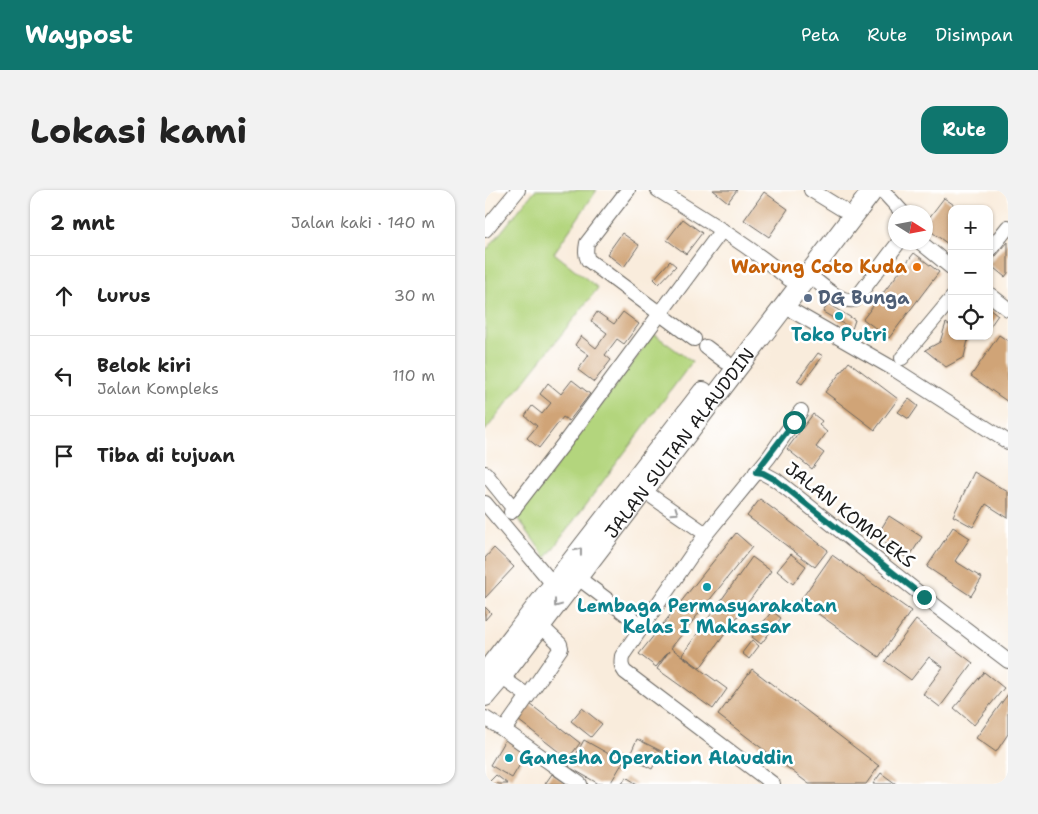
<!DOCTYPE html>
<html lang="id">
<head>
<meta charset="utf-8">
<style>
  body { margin:0; font-family:"Shantell Sans",sans-serif; background:#f2f2f2; color:#222 }
  .controls { position:absolute; right:15px; top:15px; display:grid; overflow:hidden; border-radius:10px; box-shadow:0 1px 4px #0004 }
  .controls button { width:45px; height:45px; display:grid; place-items:center; padding:0; border:0; border-bottom:1px solid #e0e0e0; background:#fff; color:#222; font:25px sans-serif }
  .compass { position:absolute; left:403px; top:15px; width:45px; height:45px; border-radius:50%; background:#fff; box-shadow:0 1px 4px #0004; rotate:101deg }
  .stop { position:absolute; width:15px; height:15px; margin:-11px; border:4px solid #0f766e; border-radius:50%; background:#fff }
  .stop.end { background:#0f766e; border-color:#fff; box-shadow:0 1px 5px #0008 }
  .list { margin:0; padding:0; list-style:none }
  h2 { display:flex; justify-content:space-between; align-items:center; height:65px; margin:0; padding:0 20px; font-size:21px }
  h2 small { font-size:16px; font-weight:400; color:#767676 }
  .list li { display:grid; grid-template-columns:32px 1fr auto; gap:15px; align-items:center; box-sizing:border-box; height:80px; padding:0 20px; border-top:1px solid #e0e0e0 }
  .list b { display:block; font-size:19px; white-space:nowrap }
  .list p { margin:0; font-size:16px; white-space:nowrap; color:#767676 }
  .list em { font-size:16px; font-style:normal; color:#767676 }
  .icon { flex:none; width:28px; height:28px; fill:none; stroke:currentColor; stroke-width:2; stroke-linecap:round; stroke-linejoin:round }
  .map { position:relative; flex:none; width:523px; height:594px; overflow:hidden; border-radius:15px }
  header { display:flex; align-items:center; gap:30px; box-sizing:border-box; height:70px; padding:0 25px; background:#0f766e; color:#fff }
  header strong { font-size:24px }
  nav { display:flex; gap:28px; margin-inline-start:auto; font-size:18px }
  .intro { display:flex; align-items:center; justify-content:space-between; box-sizing:border-box; height:120px; padding:0 30px }
  h1 { margin:0; font-size:35px }
  .button { padding:12px 22px; border-radius:15px; background:#0f766e; color:#fff; font-size:18px; font-weight:700 }
  main { display:flex; gap:30px; padding:0 30px }
  aside { flex:1; background:#fff; border-radius:15px; box-shadow:0 1px 4px #0004 }
  .map>svg:first-child { display:block }
  .green { fill:#b3d57d; stroke:#68784c }
  .building { fill:#d0a477 }
  .lines { fill:none; stroke-linecap:round; stroke-linejoin:round }
  .minor-casing { stroke:#69655f; stroke-width:16 }
  .highway-casing { stroke:#69655f; stroke-width:22 }
  .minor { stroke:#fff; stroke-width:14 }
  .highway { stroke:#fff; stroke-width:20 }
  .oneway { stroke:#999 }
  .route { stroke:#0f766e; stroke-width:6 }
  .food-dot { fill:#e8710a; stroke:#fff; stroke-width:2 }
  .service-dot { fill:#5c6f8a; stroke:#fff; stroke-width:2 }
  .culture-dot { fill:#0f9aa8; stroke:#fff; stroke-width:2 }
  .labels { text-anchor:middle; stroke-width:5; stroke-linejoin:round; paint-order:stroke }
  .food-label { font-size:18px; font-weight:bold; fill:#c56008; stroke:#fff; text-anchor:end }
  .service-label { font-size:18px; font-weight:bold; fill:#4e5e75; stroke:#fff; text-anchor:start }
  .culture-label { font-size:18px; font-weight:bold; fill:#0d838f; stroke:#fff }
  .street-label { font-size:18px; fill:#1c1c1c; stroke:#fff }
</style>
</head>
<body>
<header>
<strong>Waypost</strong>
<nav><a>Peta</a><a>Rute</a><a>Disimpan</a></nav>
</header>
<div class="intro"><h1>Lokasi kami</h1><a class="button">Rute</a></div>
<main>
<aside>
<h2>2 mnt<small>Jalan kaki · 140 m</small></h2>
<ul class="list">
<li><svg class="icon" aria-label="ahead" viewBox="0 0 24 24"><path d="M12 20V5M6 11l6-6 6 6"/></svg><div><b>Lurus</b></div><em>30 m</em></li>
<li><svg class="icon" aria-label="left" viewBox="0 0 24 24"><path d="M17 20v-9H6M10 6l-5 5 5 5"/></svg><div><b>Belok kiri</b><p>Jalan Kompleks</p></div><em>110 m</em></li>
<li><svg class="icon" aria-label="arrive" viewBox="0 0 24 24"><path d="M6 21V4h12l-3 4 3 4H6"/></svg><div><b>Tiba di tujuan</b></div></li>
</ul>
</aside>
<div class="map">
<svg width="523" height="594" viewBox="0 0 523 594">
  <rect width="100%" height="100%" fill="#fff"/>
  <filter id="ink" filterUnits="userSpaceOnUse"><feTurbulence type="fractalNoise" baseFrequency=".02" numOctaves="2"/><feDisplacementMap in="SourceGraphic" scale="10" xChannelSelector="R" yChannelSelector="G"/><feConvolveMatrix kernelMatrix="1 2 1 2 8 2 1 2 1" color-interpolation-filters="sRGB"/></filter>
  <filter id="wash" filterUnits="userSpaceOnUse"><feTurbulence type="fractalNoise" baseFrequency=".0096" numOctaves="4" result="noise"/><feDisplacementMap in="SourceGraphic" scale="20" xChannelSelector="R" yChannelSelector="G"/><feGaussianBlur stdDeviation="1.12" result="paint"/><feColorMatrix in="noise" values="0 0 0 0 0 0 0 0 0 0 0 0 0 0 0 0 0 1.4 0 .05"/><feComposite in="paint" operator="in"/></filter>
  <g filter="url(#wash)">
    <rect width="100%" height="100%" fill="#f9ecdc"/>
    <!-- green -->
    <g class="green">
      <path d="M50,0H112L69,63L113,98L0,241V62Z"/>
      <path d="M169,144L207,172L61,368L33,328Z"/>
    </g>
    <g id="blocks">
      <!-- building -->
      <g class="building">
        <path d="M228,0H252L243,12Z"/>
        <path d="M279,2L303,19L284,47L259,30Z"/>
        <path d="M459,8L475,19H467V57L440,37V33Z"/>
        <path d="M198,29L217,43L201,64L182,50Z"/>
        <path d="M137,43L154,55L139,77L122,64Z"/>
        <path d="M523,52V83L520,87L504,74Z"/>
        <path d="M429,63L454,82L404,148L378,129Z"/>
        <path d="M185,71L191,76L174,94L169,89Z"/>
        <path d="M343,114L370,130L367,139L338,122Z"/>
        <path d="M504,118L513,125L504,138Z"/>
        <path d="M112,122L129,134L138,122L154,134L139,154L132,149L120,165L126,170L109,192L93,180L104,165L90,155L96,146L111,158L122,143L106,131Z"/>
        <path d="M461,133L467,137V146H479L483,150L479,167L461,177L440,160L455,152Z"/>
        <path d="M514,145L523,151V212L486,186Z"/>
        <path d="M333,163L338,166L317,194L312,191Z"/>
        <path d="M364,172L413,209L390,240L340,202Z"/>
        <path d="M87,190L105,204L84,231L78,227L54,258L42,248L52,236L40,226L47,216L57,224L66,213L55,204L63,193L76,204Z"/>
        <path d="M424,209L433,216L424,229L413,222Z"/>
        <path d="M328,224L337,231L334,235L342,242L331,257L339,263L327,279L302,259Z"/>
        <path d="M489,282L523,302V328L501,314L488,337L468,326Z"/>
        <path d="M275,309L343,360L330,377L262,326Z"/>
        <path d="M404,326L437,347L423,369L410,360L414,355L408,351L405,356L391,347Z"/>
        <path d="M468,337L485,348L470,371L497,388L486,406L442,377Z"/>
        <path d="M251,343L267,357L186,458L242,499L228,519L172,479L184,461L171,477L154,464Z"/>
        <path d="M9,358L29,377L0,408V368Z"/>
        <path d="M306,364L321,376L308,394L292,381Z"/>
        <path d="M347,365L426,421L394,467L315,411Z"/>
        <path d="M267,367L286,381L215,478L197,465Z"/>
        <path d="M0,417L6,423L0,430Z"/>
        <path d="M287,421L296,428L276,454L267,447Z"/>
        <path d="M431,430L488,473L455,517L438,504L458,477L444,467L426,490L400,471Z"/>
        <path d="M267,450L274,456L264,469L257,463Z"/>
        <path d="M267,479L394,576L381,594H324L233,525Z"/>
        <path d="M499,482L519,498L489,535L469,518Z"/>
        <path d="M523,504V544L511,562L491,548Z"/>
        <path d="M45,514L95,553L83,569L33,530Z"/>
        <path d="M97,518L117,534L106,547L86,531Z"/>
        <path d="M21,548L43,561L27,588L5,575Z"/>
        <path d="M152,549L176,561L167,579L144,567Z"/>
        <path d="M99,550L138,572L125,594H114L84,577Z"/>
        <path d="M396,583L411,594H388Z"/>
        <path d="M67,584L82,594H60Z"/>
        <path d="M11,585L23,594H2Z"/>
        <path d="M141,587L152,594H137Z"/>
      </g>
    </g>
  </g>
  <g filter="url(#ink)">
    <use href="#blocks" fill-opacity="0" stroke="#69655f" stroke-width="1"/>
    <g class="lines">
      <!-- minor casing -->
      <g class="minor-casing">
        <g id="minor">
          <path d="M143,0L102,53C101,59 100,64 103,70L209,149"/>
          <path d="M173,0C218,28 263,55 304,89"/>
          <path d="M326,0L357,19"/>
          <path d="M397,0L417,22"/>
          <path d="M0,40L33,0"/>
          <path d="M435,52L467,78"/>
          <path d="M504,61L523,37"/>
          <path d="M324,85C336,94 354,113 370,110L414,52"/>
          <path d="M504,104L523,119"/>
          <path d="M299,116L409,179L523,252"/>
          <path d="M221,157L241,172"/>
          <path d="M417,168L467,108"/>
          <path d="M271,282L278,283L291,290L439,407L523,471"/>
          <path d="M0,283L29,319"/>
          <path d="M159,301L221,344"/>
          <path d="M0,313L68,394"/>
          <path d="M26,322L80,252L237,40"/>
          <path d="M92,387L157,436"/>
          <path d="M16,487L43,506L76,458L75,454L56,436"/>
          <path d="M0,528L19,540L95,594"/>
          <path d="M19,540L43,506"/>
          <path d="M288,594L140,482C136,477 136,473 137,466L221,344L284,267L316,221"/>
        </g>
      </g>
      <!-- highway casing -->
      <g class="highway-casing">
        <g id="highway">
          <path d="M0,483L218,202"/>
          <path id="s1" d="M0,506L16,487C141,325 264,162 388,0"/>
        </g>
      </g>
      <!-- minor -->
      <use href="#minor" class="minor"/>
      <!-- highway -->
      <use href="#highway" class="highway"/>
    </g>
    <!-- one-way arrows -->
    <defs><path id="oneway-chevron" d="M-2-3.5L2.5 0L-2 3.5" fill="none" stroke-width="1.6" stroke-linecap="round" stroke-linejoin="round" transform="scale(1.25)"/></defs>
    <g class="oneway">
      <use href="#oneway-chevron" transform="translate(190 322) rotate(35)"/>
      <use href="#oneway-chevron" transform="translate(94 361) rotate(-52)"/>
      <use href="#oneway-chevron" transform="translate(72 414) rotate(127)"/>
    </g>
  </g>
  <g class="lines" filter="url(#ink)">
    <!-- route -->
    <path class="route" d="M309,232L271,282L278,283L291,290L439,407"/>
  </g>
  <!-- markers -->
  <circle class="food-dot" cx="432" cy="77" r="5"/>
  <circle class="service-dot" cx="323" cy="108" r="5"/>
  <g class="culture-dot">
    <circle cx="354" cy="126" r="5"/>
    <circle cx="222" cy="397" r="5"/>
    <circle cx="24" cy="568" r="5"/>
  </g>
  <g class="labels">
    <!-- food labels -->
    <g class="food-label">
      <text x="422" y="83">Warung Coto Kuda</text>
    </g>
    <!-- service labels -->
    <g class="service-label">
      <text x="333" y="114">DG Bunga</text>
    </g>
    <!-- culture labels -->
    <g class="culture-label">
      <text x="354" y="151">Toko Putri</text>
      <text x="222" y="422">Lembaga Permasyarakatan<tspan x="222" dy="21">Kelas I Makassar</tspan></text>
      <text x="34" y="574" text-anchor="start">Ganesha Operation Alauddin</text>
    </g>
    <!-- street labels -->
    <g class="street-label">
      <text dy="6" stroke="none"><textPath href="#s1" startOffset="319">JALAN SULTAN ALAUDDIN</textPath></text>
      <text transform="translate(365 325) rotate(38)" y="6">JALAN KOMPLEKS</text>
    </g>
  </g>
</svg>
<div class="controls">
<button>+</button>
<button>−</button>
<button><svg class="icon" aria-label="locate" viewBox="0 0 24 24"><circle cx="12" cy="12" r="6"/><path d="M12 2v4M12 18v4M2 12h4M18 12h4"/></svg></button>
</div>
<svg class="compass" viewBox="-18 -18 36 36"><path d="M0-13l5 13h-10z" fill="#e53935"/><path d="M0 13l5-13h-10z" fill="#767676"/></svg>
<div class="stop" style="left:309px;top:232px"></div>
<div class="stop end" style="left:439px;top:407px"></div>
</div>
</main>
</body>
</html>
